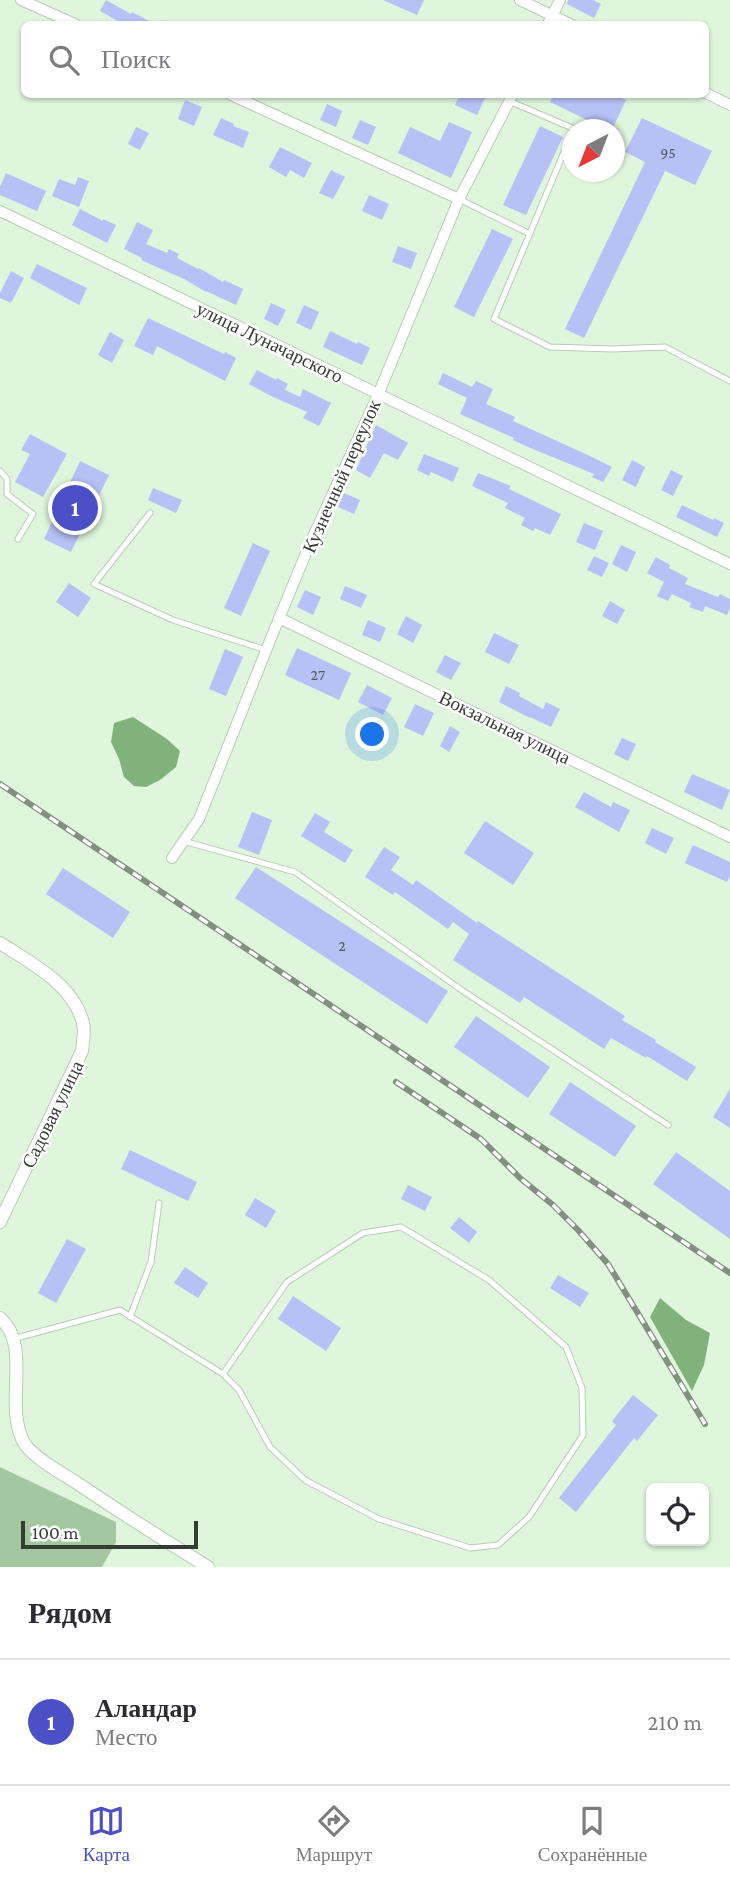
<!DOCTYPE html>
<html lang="ru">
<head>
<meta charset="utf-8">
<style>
  body { margin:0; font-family:"Crimson Pro",serif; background:#f2f2f3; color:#2b2b33 }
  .controls { position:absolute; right:21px; bottom:21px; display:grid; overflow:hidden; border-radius:10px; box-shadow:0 2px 5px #0004 }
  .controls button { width:63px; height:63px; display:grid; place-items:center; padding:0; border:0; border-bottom:2px solid #e1e1e2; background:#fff; color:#2b2b33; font:35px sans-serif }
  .compass { position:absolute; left:562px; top:119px; width:63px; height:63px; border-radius:50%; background:#fff; box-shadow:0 2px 5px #0004; rotate:222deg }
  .scale { position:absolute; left:21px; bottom:18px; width:177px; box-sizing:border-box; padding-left:7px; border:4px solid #343d33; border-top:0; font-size:19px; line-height:24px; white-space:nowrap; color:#343d33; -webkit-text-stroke:5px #fff; paint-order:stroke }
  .you { position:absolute; left:373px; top:735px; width:24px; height:24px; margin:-18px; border:5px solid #fff; border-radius:50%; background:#1a73e8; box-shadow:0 0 0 10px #1a73e833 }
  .badge { display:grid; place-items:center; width:46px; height:46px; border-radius:50%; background:#4c50c6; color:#fff; font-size:23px; font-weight:700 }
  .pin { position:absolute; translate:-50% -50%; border:4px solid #fff; box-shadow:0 2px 7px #0006 }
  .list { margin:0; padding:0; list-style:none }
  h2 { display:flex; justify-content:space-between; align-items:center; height:91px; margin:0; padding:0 28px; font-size:30px }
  h2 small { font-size:23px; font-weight:400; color:#7c7c81 }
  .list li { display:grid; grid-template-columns:46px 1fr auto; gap:21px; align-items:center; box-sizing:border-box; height:126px; padding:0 28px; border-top:2px solid #e1e1e2 }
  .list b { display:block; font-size:26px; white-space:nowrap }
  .list p { margin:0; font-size:23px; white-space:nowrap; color:#7c7c81 }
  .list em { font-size:23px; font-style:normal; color:#7c7c81 }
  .icon { flex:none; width:38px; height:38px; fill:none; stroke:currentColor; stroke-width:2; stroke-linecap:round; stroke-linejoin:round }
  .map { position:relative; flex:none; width:730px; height:1567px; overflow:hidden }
  .search { position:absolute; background:#fff; box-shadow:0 2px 5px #0004; left:21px; right:21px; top:21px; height:77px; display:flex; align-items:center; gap:18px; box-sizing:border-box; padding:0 24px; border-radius:10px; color:#7c7c81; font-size:26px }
  .sheet { height:217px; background:#fff }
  nav { display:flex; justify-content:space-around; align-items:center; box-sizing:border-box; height:98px; border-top:2px solid #e1e1e2; background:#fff; font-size:19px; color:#7c7c81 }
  nav a { display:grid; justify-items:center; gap:4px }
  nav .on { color:#4c50c6 }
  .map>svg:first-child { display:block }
  .green { fill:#a3c89f }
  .water { fill:#81b27c }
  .building { fill:#b7c1f5 }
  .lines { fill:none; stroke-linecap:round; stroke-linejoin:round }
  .service-casing { stroke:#b7cdb5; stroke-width:7 }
  .minor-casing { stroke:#b7cdb5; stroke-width:12 }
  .tertiary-casing { stroke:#b7cdb5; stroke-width:14 }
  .service { stroke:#fff; stroke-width:5 }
  .minor { stroke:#fff; stroke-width:10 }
  .tertiary { stroke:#fff; stroke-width:12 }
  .rail-casing { stroke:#829080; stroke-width:6 }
  .rail { stroke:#fff; stroke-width:3.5; stroke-dasharray:10; stroke-linecap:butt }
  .labels { text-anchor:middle; stroke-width:5; stroke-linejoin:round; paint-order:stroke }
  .number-label { font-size:16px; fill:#555e64 }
  .street-label { font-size:19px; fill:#343d33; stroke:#fff }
</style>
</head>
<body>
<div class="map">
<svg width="730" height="1567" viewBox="0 0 730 1567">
  <rect width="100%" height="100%" fill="#dff5dc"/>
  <!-- green -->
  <path class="green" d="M0,1467L116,1522V1542L102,1567H0Z"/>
  <!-- water -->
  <g class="water">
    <path d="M133,717L167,739L180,751L176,767L160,780L146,787L134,786L124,777L119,759L111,742L114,723Z"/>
    <path d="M660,1298L686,1320L710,1333L704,1365L692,1391L650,1317Z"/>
  </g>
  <!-- building -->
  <g class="building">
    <path d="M106,0L131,14L132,12L155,24H123L100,11Z"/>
    <path d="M383,0H424L417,15Z"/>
    <path d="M568,0H593L601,4L594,18L567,4Z"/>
    <path d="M460,94H487L477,115L455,105Z"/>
    <path d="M554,94H614L626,100L612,130H608L550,102Z"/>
    <path d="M185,100L202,107L194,126L178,119Z"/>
    <path d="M327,104L342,111L336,127L320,120Z"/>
    <path d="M221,118L234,124L233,126L249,132L243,148L213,135Z"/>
    <path d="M642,118L712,151L695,185L665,171L584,338L565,329L645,162L625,152Z"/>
    <path d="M360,120L376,127L368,145L352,138Z"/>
    <path d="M449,122L472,132L451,178L398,153L410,127L440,141Z"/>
    <path d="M540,126L563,137L526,215L503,205Z"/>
    <path d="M136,127L149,133L140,150L128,144Z"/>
    <path d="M280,147L312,163L304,178L290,170L286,177L269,167Z"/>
    <path d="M331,170L345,177L333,199L319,193Z"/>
    <path d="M6,173L46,191L37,211L0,195V187Z"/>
    <path d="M78,177L89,181L79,207L52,196L59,179L75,185Z"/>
    <path d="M369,195L389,204L382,220L362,211Z"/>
    <path d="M80,209L103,221V219L116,225L107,243L72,225Z"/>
    <path d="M137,222L153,230L146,244L167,253L169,249L179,254L177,258L198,269L199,268L223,282L224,280L243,289L236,305L206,291V292L184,279L141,260L142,258L124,249Z"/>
    <path d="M492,229L513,239L474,317L454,307Z"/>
    <path d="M398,246L417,253L411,269L392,262Z"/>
    <path d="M37,264L87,288L79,305L30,278Z"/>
    <path d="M11,271L24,278L11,303L0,298V293Z"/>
    <path d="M271,303L286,310L278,326L264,319Z"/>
    <path d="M304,305L319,312L311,330L296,323Z"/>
    <path d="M148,318L224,354L225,352L236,358L225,381L157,346L153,355L134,346Z"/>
    <path d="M330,331L357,344L358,342L370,348L362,365L323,347Z"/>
    <path d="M110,332L124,340L112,363L98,355Z"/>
    <path d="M257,370L276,380L277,378L288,384L285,390L300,397L303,389L331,403L319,426L303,418L307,412L269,395L249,384Z"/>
    <path d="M443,373L472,387L476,381L493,389L486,404L515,417L513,421L590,456L612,467L603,482L592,477L594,474L528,447L513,440L514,438L460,414L467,398L438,384Z"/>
    <path d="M376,425L408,443L398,460L384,453L370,478L356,470Z"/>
    <path d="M30,434L67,454L43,497L15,482L30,454L21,450Z"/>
    <path d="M424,454L459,468L453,482L431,472L429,476L417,470Z"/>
    <path d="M632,460L645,467L636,487L622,480Z"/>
    <path d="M80,461L109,475L71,552L44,539Z"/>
    <path d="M671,470L683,476L673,496L661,490Z"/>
    <path d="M478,473L511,486L509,489L561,514L550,535L535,528L533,531L521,525L525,518L505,508L508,503L472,486Z"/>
    <path d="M153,488L182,500L176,513L148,500Z"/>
    <path d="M344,493L360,500L354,514L338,507Z"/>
    <path d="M682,505L713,520L714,518L724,523L717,537L676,517Z"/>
    <path d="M584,523L603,531L595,550L576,542Z"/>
    <path d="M253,543L270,551L241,616L224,608Z"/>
    <path d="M621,545L636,552L627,572L612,564Z"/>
    <path d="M594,556L609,563L602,577L587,570Z"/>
    <path d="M656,557L670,565L669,568L688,578L685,584L718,597L720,594L730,599V608L727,615L705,606L703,612L689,607L691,603L672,594L668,601L657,596L664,582L647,573Z"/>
    <path d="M69,583L91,598L78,617L56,602Z"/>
    <path d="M345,586L367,595L361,608L340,599Z"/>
    <path d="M305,590L321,597L313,615L297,607Z"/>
    <path d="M610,601L625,610L617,624L602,616Z"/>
    <path d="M406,616L422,625L413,643L397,634Z"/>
    <path d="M368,620L386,628L380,642L362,635Z"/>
    <path d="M494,633L519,645L509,664L485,652Z"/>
    <path d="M297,648L351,673L339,700L285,675Z"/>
    <path d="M225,649L243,657L226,696L209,689Z"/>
    <path d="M445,655L461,663L451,680L436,672Z"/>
    <path d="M367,685L392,698L383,715L358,702Z"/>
    <path d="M506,686L520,693L519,696L543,709L546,702L560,709L551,727L530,717V718L499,702Z"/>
    <path d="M415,704L434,713L423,736L404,727Z"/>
    <path d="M450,726L460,732L449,752L440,746Z"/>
    <path d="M622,738L636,744L628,761L614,754Z"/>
    <path d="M692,774L730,790L722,810L684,792Z"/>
    <path d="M584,792L611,807L613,802L630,810L619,832L575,807Z"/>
    <path d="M252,812L272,820L259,855L238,847Z"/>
    <path d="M315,813L330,822L324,832L353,850L345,863L301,836Z"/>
    <path d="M485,821L534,853L513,885L464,853Z"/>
    <path d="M652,828L674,838L666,854L645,843Z"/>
    <path d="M693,845L730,862V876L727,882L685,863Z"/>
    <path d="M384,847L400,857L391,870L413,885L416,880L477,923L478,921L625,1016L622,1020L656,1040L655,1042L696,1067L687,1081L647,1056L646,1058L611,1038L604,1049L524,997L520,1003L453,960L469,934L453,922L448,929L395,892L393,895L365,877Z"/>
    <path d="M256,867L448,991L427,1024L235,898Z"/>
    <path d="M63,868L130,912L113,938L46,894Z"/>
    <path d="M476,1016L550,1067L528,1098L454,1047Z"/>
    <path d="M570,1082L636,1126L615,1157L549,1114Z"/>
    <path d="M730,1089V1128L713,1117Z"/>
    <path d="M130,1150L197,1182L188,1201L121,1169Z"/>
    <path d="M676,1152L730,1191V1239L653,1184Z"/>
    <path d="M408,1185L432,1197L425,1211L401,1199Z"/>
    <path d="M255,1198L276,1211L266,1228L245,1215Z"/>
    <path d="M459,1217L477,1232L469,1243L450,1228Z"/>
    <path d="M67,1239L86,1249L56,1303L38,1293Z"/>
    <path d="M185,1267L208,1283L198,1298L174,1283Z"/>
    <path d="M558,1275L589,1293L580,1307L550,1288Z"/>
    <path d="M293,1296L341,1328L326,1351L278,1319Z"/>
    <path d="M633,1395L658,1415L637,1441L634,1438L576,1512L559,1498L616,1425L612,1421Z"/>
  </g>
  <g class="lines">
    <!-- service casing -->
    <g class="service-casing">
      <g id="service">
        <path d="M509,101L577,130"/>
        <path d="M572,133L494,319L550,347L612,349L665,347L730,381"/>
        <path d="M459,199L530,234"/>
        <path d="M0,471L7,479V494L33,514L18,539"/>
        <path d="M150,513L94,584L173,620L266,650"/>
        <path d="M183,841L295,872L463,991L668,1125"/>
        <path d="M130,1317L151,1262L159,1203"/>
        <path d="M13,1339L120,1310L223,1374L239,1390L270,1447L305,1480L379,1519L470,1548L498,1545L529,1517L583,1435L582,1388L566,1347L489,1280L401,1227L363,1233L287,1282L223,1374"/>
      </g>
    </g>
    <!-- minor casing -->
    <g class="minor-casing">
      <g id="minor">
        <path d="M21,0L75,24"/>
        <path d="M520,0L570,24"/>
        <path d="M548,24L560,0"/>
        <path d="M706,93L730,105"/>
        <path d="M229,94L459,199"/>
        <path d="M0,211L730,564"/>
        <path d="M279,618L730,837"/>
        <path d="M172,858L199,819L271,638L311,541L378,395L459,199L513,94"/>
      </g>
    </g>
    <!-- tertiary casing -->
    <g class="tertiary-casing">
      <g id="tertiary">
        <path d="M0,943C31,963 73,984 83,1023C85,1031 83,1042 82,1051L0,1222"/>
        <path d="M0,1318C32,1345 4,1403 23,1441C30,1456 63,1474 77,1483C120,1512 164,1540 208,1567"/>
      </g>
    </g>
    <!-- service -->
    <use href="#service" class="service"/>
    <!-- minor -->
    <use href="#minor" class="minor"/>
    <!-- tertiary -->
    <use href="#tertiary" class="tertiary"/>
    <!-- rail casing -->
    <g class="rail-casing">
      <g id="rail">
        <path d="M0,784L730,1273"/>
        <path d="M396,1082L481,1139L520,1178L553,1205L578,1230L608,1264L705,1424"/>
      </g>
    </g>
    <!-- rail -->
    <use href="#rail" class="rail"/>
  </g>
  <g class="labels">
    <!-- number labels -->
    <g class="number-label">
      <text x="668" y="158">95</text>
      <text x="318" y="680">27</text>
      <text x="342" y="951">2</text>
    </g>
    <!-- street labels -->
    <g class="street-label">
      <text transform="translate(270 342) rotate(26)" y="7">улица Луначарского</text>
      <text transform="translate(341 476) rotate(-66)" y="7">Кузнечный переулок</text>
      <text transform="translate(505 727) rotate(26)" y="7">Вокзальная улица</text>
      <text transform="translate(52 1114) rotate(-64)" y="7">Садовая улица</text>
    </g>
  </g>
</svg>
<div class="controls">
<button><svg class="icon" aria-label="locate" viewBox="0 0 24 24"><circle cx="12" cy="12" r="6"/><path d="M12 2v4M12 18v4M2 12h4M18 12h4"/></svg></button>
</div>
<svg class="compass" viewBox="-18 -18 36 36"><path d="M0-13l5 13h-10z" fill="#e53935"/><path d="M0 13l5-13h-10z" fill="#7c7c81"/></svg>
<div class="scale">100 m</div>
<div class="you"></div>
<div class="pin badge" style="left:75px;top:508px">1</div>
<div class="search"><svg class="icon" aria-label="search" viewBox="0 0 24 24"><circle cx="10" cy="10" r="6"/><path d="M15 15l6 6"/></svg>Поиск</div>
</div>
<section class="sheet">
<h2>Рядом<small></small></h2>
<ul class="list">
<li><span class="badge">1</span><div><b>Аландар</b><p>Место</p></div><em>210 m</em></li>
</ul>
</section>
<nav>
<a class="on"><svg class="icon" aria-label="map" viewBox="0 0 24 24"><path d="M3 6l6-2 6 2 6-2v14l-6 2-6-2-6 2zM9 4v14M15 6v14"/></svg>Карта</a>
<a><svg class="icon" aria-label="directions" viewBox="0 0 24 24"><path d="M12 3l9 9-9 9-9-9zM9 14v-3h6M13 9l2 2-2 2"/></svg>Маршрут</a>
<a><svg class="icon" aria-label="saved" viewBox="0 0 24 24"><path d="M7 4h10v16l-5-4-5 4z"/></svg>Сохранённые</a>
</nav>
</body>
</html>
